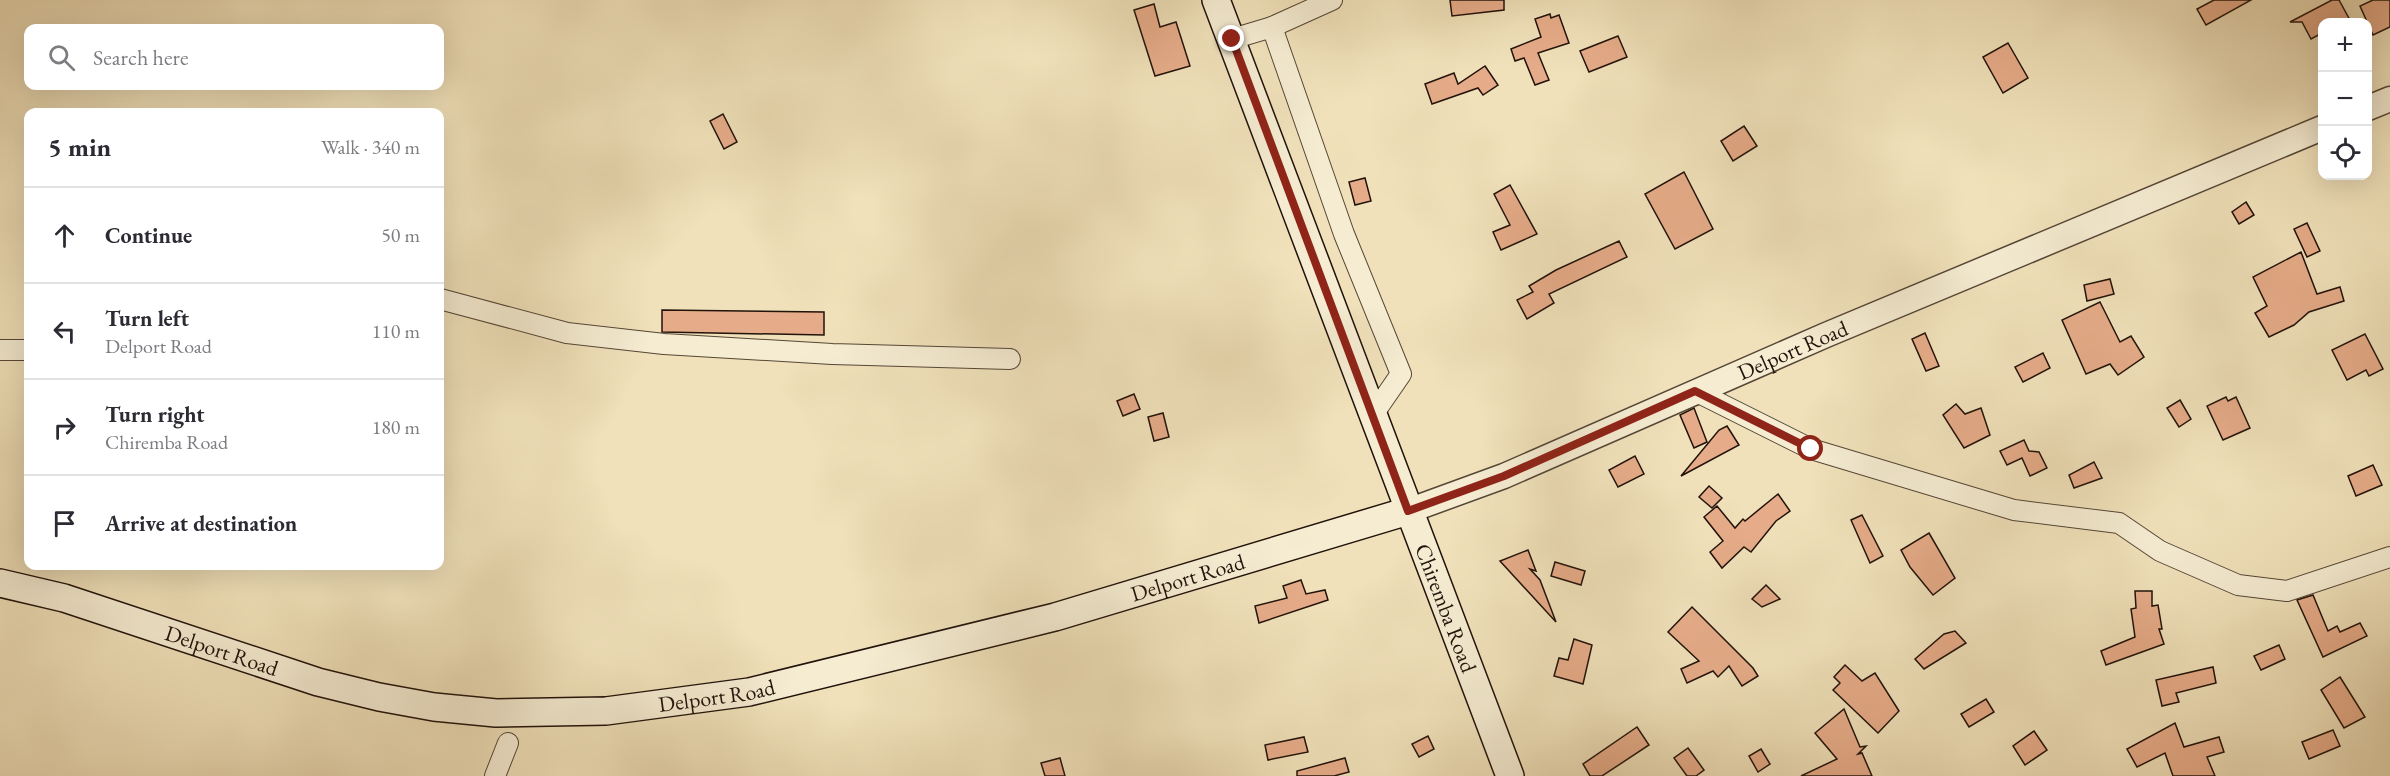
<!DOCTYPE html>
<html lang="en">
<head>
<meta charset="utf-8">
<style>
  body { margin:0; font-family:"EB Garamond",serif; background:#f2f2f3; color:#2b2b33 }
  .controls { position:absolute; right:18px; top:18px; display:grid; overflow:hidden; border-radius:12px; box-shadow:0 6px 24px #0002 }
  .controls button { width:54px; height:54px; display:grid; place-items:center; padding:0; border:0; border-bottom:2px solid #e1e1e2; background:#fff; color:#2b2b33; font:30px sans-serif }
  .stop { position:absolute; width:18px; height:18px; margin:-14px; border:4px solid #8f2418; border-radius:50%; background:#fff }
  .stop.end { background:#8f2418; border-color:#fff; box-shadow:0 2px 6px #0008 }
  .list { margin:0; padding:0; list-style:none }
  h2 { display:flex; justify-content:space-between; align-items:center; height:78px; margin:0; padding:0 24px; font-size:26px }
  h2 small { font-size:20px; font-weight:400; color:#7c7c81 }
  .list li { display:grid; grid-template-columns:39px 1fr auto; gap:18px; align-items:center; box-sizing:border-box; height:96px; padding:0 24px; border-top:2px solid #e1e1e2 }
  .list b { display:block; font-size:22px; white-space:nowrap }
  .list p { margin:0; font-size:20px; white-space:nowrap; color:#7c7c81 }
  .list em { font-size:20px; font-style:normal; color:#7c7c81 }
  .icon { flex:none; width:33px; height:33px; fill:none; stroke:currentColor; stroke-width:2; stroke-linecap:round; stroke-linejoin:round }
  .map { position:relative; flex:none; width:2390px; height:776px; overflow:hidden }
  .search { position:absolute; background:#fff; box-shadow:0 6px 24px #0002; left:24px; top:24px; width:420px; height:66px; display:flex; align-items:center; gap:15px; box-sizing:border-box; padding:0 21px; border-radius:12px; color:#7c7c81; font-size:22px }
  .panel { position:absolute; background:#fff; box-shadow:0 6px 24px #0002; left:24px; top:108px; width:420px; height:462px; border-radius:12px }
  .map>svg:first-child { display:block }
  .building { fill:#e6ac89; stroke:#21120a; stroke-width:1.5 }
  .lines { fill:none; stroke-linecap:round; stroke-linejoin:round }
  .minor-casing { stroke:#554636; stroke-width:22 }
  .tertiary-casing { stroke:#554636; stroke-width:27 }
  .secondary-casing { stroke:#21120a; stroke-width:30 }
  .minor { stroke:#f5ecd2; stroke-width:20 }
  .tertiary { stroke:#f5ecd2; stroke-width:24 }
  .secondary { stroke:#f5ecd2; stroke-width:27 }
  .route { stroke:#8f2418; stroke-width:8 }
  .labels { text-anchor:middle; stroke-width:5; stroke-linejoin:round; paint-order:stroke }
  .street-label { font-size:22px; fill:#21120a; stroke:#f5ecd2 }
</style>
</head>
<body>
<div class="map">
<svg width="2390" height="776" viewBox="0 0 2390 776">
  <rect width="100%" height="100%" fill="#f0e1ba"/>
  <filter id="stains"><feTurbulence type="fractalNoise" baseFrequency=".00333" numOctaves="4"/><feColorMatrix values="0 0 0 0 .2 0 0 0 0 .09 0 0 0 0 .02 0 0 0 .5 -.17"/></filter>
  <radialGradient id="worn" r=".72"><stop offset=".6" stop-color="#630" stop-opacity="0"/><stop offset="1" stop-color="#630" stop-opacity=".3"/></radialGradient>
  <!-- building -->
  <g class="building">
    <path d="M1450,0H1504V10L1452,16Z"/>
    <path d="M2214,0H2251L2206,25L2197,9Z"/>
    <path d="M2332,0H2339L2351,22H2322V33L2311,39L2302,22H2290Z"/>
    <path d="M2373,0H2390V27L2373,35L2360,6Z"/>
    <path d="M1154,4L1160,27L1176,22L1190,66L1155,76L1134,10Z"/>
    <path d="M1550,14L1551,18L1559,15L1569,43L1538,53L1549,80L1535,85L1524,58L1515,61L1511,49L1541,37L1535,19Z"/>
    <path d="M1618,36L1627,57L1589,72L1580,51Z"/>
    <path d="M2008,43L2028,78L2003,93L1983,57Z"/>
    <path d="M1485,66L1498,85L1483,95L1478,88L1432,104L1425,84L1454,73L1458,84Z"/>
    <path d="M723,114L737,142L724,149L710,121Z"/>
    <path d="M1744,126L1757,146L1733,161L1721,141Z"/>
    <path d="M1684,172L1713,229L1675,249L1645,194Z"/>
    <path d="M1365,178L1371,201L1355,205L1349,182Z"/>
    <path d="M1510,185L1537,234L1501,250L1493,232L1510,225L1494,194Z"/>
    <path d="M2246,202L2254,215L2239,224L2232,212Z"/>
    <path d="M2307,223L2320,251L2307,257L2294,229Z"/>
    <path d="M1619,241L1627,257L1549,294L1554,303L1527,319L1517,300L1533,292L1529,286L1556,270Z"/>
    <path d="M2301,252L2317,294L2340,287L2344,301L2309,312L2294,325L2269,337L2255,313L2267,306L2253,277Z"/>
    <path d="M2110,279L2114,294L2087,301L2084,285Z"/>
    <path d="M2100,302L2120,342L2131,336L2144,357L2118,375L2110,364L2086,374L2062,320Z"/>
    <path d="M662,310L824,312V335L662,332Z"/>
    <path d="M1925,333L1939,366L1926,371L1912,339Z"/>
    <path d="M2365,334L2383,369L2369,376L2366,370L2347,380L2332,350Z"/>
    <path d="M2043,353L2050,368L2023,382L2015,367Z"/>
    <path d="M1134,394L1140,409L1123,416L1117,401Z"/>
    <path d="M2226,397L2228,401L2236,397L2250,428L2223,440L2207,406Z"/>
    <path d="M2180,400L2191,419L2179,427L2167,408Z"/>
    <path d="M1956,404L1965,414L1981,408L1990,435L1964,448L1943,415Z"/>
    <path d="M1694,408L1707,442L1694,448L1680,415Z"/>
    <path d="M1163,413L1169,437L1154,441L1148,417Z"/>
    <path d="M1727,426L1739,445L1681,476L1719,430Z"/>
    <path d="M2024,440L2029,451L2039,452L2047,468L2030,476L2022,458L2007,465L2000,451Z"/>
    <path d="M1635,456L1644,474L1618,487L1609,470Z"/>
    <path d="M2094,462L2102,478L2074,488L2069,475Z"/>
    <path d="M2373,465L2382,485L2356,496L2348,476Z"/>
    <path d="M1709,486L1722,498L1712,508L1699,497Z"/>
    <path d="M1778,494L1790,511L1776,521L1751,552L1744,547L1722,568L1710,552L1723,541L1704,517L1717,506L1735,528L1743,519L1745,521Z"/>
    <path d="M1862,515L1883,556L1870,563L1851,520Z"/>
    <path d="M1929,533L1955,578L1933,595L1910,567L1901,550Z"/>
    <path d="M1528,550L1536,571L1530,569L1540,580L1556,622L1500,561Z"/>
    <path d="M1555,562L1585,571L1581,585L1551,576Z"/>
    <path d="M1301,580L1306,594L1325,590L1328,600L1259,623L1255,606L1287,598L1283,586Z"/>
    <path d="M1766,585L1780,599L1762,607L1752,599Z"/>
    <path d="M2135,591H2152V606L2158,605L2162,629H2159L2164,644L2106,665L2101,651L2135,637L2131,609L2136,608Z"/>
    <path d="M2313,595L2328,631L2337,626L2340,632L2360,623L2367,636L2323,657L2297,600Z"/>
    <path d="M1692,607L1753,668L1758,676L1742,686L1729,666L1718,677L1713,671L1687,683L1681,669L1699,661L1668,632Z"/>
    <path d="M1955,631L1966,643L1924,669L1915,659L1944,634Z"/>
    <path d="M1574,639L1592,645L1583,684L1554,676L1559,658L1568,660Z"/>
    <path d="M2279,645L2285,659L2261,670L2254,656Z"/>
    <path d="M1845,665L1862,681L1875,673L1899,711L1878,733L1833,690L1840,683L1834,677Z"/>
    <path d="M2213,667L2216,683L2176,693L2179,702L2162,706L2156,680Z"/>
    <path d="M2340,677L2365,717L2344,728L2321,690Z"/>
    <path d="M1986,699L1994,712L1969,727L1961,714Z"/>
    <path d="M1844,709L1860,747L1866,746L1858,754L1862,753L1872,776H1801L1837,759L1815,733Z"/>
    <path d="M2175,723L2184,747L2219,737L2224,752L2207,757L2215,776H2173L2165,753L2137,767L2127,749Z"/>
    <path d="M1637,727L1649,745L1602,776H1590L1583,764Z"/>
    <path d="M2333,730L2340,746L2309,759L2302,742Z"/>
    <path d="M2034,731L2047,750L2025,765L2013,746Z"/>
    <path d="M1428,736L1434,749L1419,757L1412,744Z"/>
    <path d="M1304,737L1308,752L1268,760L1265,745Z"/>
    <path d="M1688,748L1704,770L1696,776H1687L1674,758Z"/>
    <path d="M1761,749L1770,764L1758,772L1749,756Z"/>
    <path d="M1060,758L1065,776H1045L1041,763Z"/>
    <path d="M1345,758L1349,772L1334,776H1297V771Z"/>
  </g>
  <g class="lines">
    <!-- minor casing -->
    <g class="minor-casing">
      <g id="minor">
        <path d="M1272,27L1344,234L1401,374L1372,416"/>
        <path d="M1232,39L1272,27L1332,0"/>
        <path d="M440,299L567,333L664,344L832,354L1010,359"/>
        <path d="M0,350H28"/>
        <path d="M1695,391L1811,449L2014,510L2119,523L2160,551L2238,585L2287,591L2390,557"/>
        <path d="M495,776L508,743"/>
      </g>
    </g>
    <!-- tertiary casing -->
    <g class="tertiary-casing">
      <g id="tertiary">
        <path d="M2368,108L2390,99"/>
        <path id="s1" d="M1408,511L1504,476L1826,335L2322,128"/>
      </g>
    </g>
    <!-- secondary casing -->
    <g class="secondary-casing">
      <g id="secondary">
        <path id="s2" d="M1216,0L1510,776"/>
        <path id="s3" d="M0,583L64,598L318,682L379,697L434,707L496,713L606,711L749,692L1055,617L1408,511"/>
      </g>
    </g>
    <!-- minor -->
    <use href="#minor" class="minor"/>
    <!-- tertiary -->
    <use href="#tertiary" class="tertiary"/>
    <!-- secondary -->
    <use href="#secondary" class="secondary"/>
  </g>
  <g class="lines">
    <!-- route -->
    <path class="route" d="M1232,39L1408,511L1504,476L1695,391L1811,449"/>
  </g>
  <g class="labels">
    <!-- street labels -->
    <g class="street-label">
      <text dy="8" stroke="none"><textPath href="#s1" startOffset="417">Delport Road</textPath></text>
      <text dy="8" stroke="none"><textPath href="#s3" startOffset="1222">Delport Road</textPath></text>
      <text dy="8" stroke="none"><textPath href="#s2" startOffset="650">Chiremba Road</textPath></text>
      <text dy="8" stroke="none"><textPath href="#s3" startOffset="232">Delport Road</textPath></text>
      <text dy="8" stroke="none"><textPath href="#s3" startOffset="736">Delport Road</textPath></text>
    </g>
  </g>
  <rect width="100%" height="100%" filter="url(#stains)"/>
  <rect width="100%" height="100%" fill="url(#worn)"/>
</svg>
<div class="controls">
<button>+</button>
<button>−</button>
<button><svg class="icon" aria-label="locate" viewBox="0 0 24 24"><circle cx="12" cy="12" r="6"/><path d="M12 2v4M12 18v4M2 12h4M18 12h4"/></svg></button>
</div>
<div class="stop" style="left:1811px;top:449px"></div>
<div class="stop end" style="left:1232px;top:39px"></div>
<div class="search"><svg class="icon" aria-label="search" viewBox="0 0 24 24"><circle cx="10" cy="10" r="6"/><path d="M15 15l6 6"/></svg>Search here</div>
<section class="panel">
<h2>5 min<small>Walk · 340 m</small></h2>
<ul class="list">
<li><svg class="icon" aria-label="ahead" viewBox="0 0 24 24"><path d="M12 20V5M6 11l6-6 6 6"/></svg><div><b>Continue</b></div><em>50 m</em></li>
<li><svg class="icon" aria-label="left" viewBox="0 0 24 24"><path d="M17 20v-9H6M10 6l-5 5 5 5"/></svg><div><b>Turn left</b><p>Delport Road</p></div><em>110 m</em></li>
<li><svg class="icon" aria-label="right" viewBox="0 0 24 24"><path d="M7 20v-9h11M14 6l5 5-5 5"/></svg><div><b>Turn right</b><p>Chiremba Road</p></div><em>180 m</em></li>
<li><svg class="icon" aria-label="arrive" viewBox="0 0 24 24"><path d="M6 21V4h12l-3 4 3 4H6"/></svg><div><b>Arrive at destination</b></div></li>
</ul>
</section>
</div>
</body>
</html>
